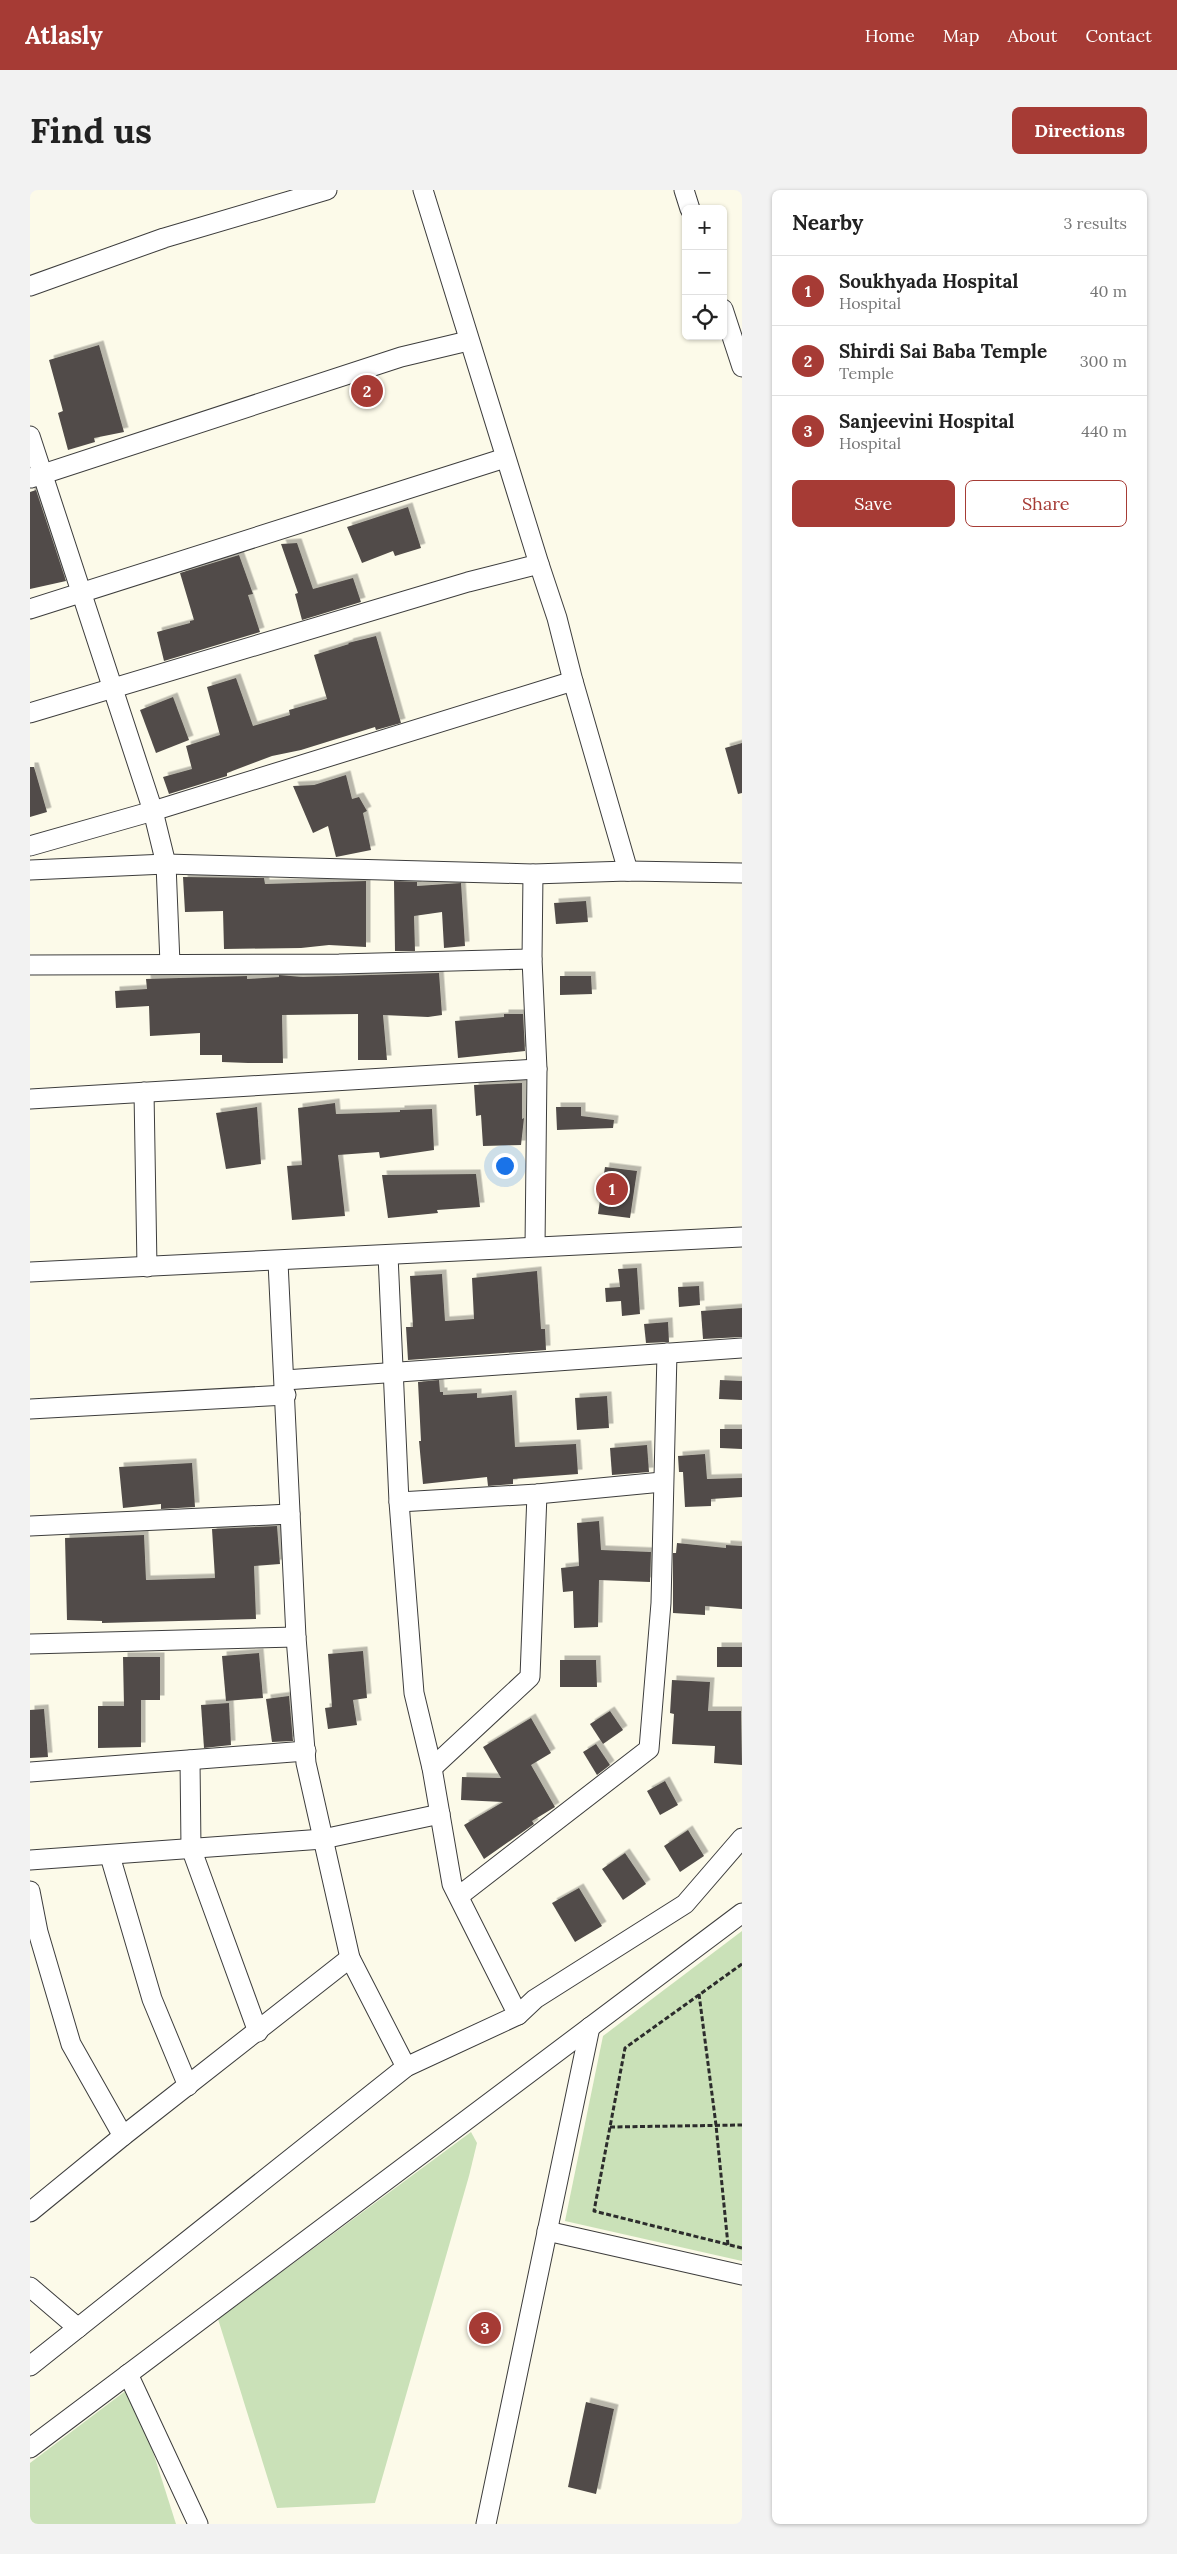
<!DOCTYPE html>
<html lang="en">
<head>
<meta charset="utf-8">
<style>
  body { margin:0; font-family:Lora,serif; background:#f2f2f2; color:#222 }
  .controls { position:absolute; right:15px; top:15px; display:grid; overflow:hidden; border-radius:8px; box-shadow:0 1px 4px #0004 }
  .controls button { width:45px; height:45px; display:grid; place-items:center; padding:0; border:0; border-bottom:1px solid #e0e0e0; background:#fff; color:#222; font:25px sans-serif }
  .you { position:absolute; left:474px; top:975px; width:18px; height:18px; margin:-12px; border:4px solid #fff; border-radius:50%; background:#1a73e8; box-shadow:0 0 0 8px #1a73e833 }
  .badge { display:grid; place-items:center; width:32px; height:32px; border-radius:50%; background:#a63b35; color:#fff; font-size:16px; font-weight:700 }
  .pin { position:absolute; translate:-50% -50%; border:2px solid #fff; box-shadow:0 1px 5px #0006 }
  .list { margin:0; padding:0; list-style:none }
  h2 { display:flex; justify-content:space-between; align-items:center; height:65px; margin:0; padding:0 20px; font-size:21px }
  h2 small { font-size:16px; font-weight:400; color:#767676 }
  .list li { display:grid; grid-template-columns:32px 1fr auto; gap:15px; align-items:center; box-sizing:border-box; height:70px; padding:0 20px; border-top:1px solid #e0e0e0 }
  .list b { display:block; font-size:19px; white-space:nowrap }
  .list p { margin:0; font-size:16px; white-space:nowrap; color:#767676 }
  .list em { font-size:16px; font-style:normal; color:#767676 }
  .actions { display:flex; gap:10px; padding:15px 20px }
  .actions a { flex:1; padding:11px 0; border:1px solid #a63b35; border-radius:8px; text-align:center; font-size:18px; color:#a63b35 }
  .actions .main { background:#a63b35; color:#fff }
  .icon { flex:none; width:28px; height:28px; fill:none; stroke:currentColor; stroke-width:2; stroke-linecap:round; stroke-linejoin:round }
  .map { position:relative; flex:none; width:712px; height:2334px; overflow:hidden; border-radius:8px }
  header { display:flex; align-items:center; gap:30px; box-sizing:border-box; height:70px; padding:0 25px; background:#a63b35; color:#fff }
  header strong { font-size:24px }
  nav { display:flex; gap:28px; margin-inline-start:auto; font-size:18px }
  .intro { display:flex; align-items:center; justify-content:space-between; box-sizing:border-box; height:120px; padding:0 30px }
  h1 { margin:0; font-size:35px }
  .button { padding:12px 22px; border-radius:8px; background:#a63b35; color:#fff; font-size:18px; font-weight:700 }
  main { display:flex; gap:30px; padding:0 30px }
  aside { flex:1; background:#fff; border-radius:8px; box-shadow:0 1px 4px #0004 }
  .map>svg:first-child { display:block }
  .green { fill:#cae1b8 }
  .building { fill:#514c48; filter:url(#shadow) }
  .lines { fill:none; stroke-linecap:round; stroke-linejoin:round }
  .street-casing { stroke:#3d3d3d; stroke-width:21 }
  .path { stroke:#2c2c2c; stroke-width:3; stroke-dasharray:5 2.5; stroke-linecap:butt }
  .street { stroke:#fff; stroke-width:19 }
</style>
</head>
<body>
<header>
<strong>Atlasly</strong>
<nav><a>Home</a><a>Map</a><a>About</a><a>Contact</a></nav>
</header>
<div class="intro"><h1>Find us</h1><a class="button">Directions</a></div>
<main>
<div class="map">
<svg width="712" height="2334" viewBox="0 0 712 2334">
  <defs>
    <filter id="shadow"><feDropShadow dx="4.5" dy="-4.5" stdDeviation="0" flood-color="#0004"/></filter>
  </defs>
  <rect width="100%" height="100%" fill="#fcfae9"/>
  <!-- green -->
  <g class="green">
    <path d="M712,1741V2071L535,2031L573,1846Z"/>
    <path d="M441,1942L447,1953L439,1986L345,2313L247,2318L188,2129Z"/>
    <path d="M102,2196L146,2334H0V2273Z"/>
  </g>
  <!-- building -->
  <g class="building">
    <path d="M69,155L94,242L64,248L65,252L38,260L28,223L33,221L19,170Z"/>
    <path d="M6,300L36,391L0,399V302Z"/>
    <path d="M378,317L391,358L365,366L363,361L332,373L317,337Z"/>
    <path d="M267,353L283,399L323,388L331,412L272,430L265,404L268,403L251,354Z"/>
    <path d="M209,365L223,404L218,405L230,442L134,471L127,442L160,433V431L164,430L150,383Z"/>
    <path d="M346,446L371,533L346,540L345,537L271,560L242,566L197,583V586L139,604L133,587L162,579L156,556L190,545L177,497L206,488L223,536L260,525L259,520L297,509L284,465L319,454L318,453Z"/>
    <path d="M143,507L159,550L126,563L110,520Z"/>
    <path d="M712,553V603L708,604L695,558Z"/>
    <path d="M0,577H4L17,622L0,627Z"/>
    <path d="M316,585L322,609L329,607L337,621L333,623L341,660L306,667L298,636L283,643L263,596L284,595Z"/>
    <path d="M153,687L234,688L235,694L336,691V757L299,755L271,758L194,759L193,721L155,722Z"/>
    <path d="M364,691L387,692V696L431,693L435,756L414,758L412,722L384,726L385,761H365Z"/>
    <path d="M556,711L558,732L526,734L524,713Z"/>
    <path d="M409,783L412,825L398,827L353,825L357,870H328V824L252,825L253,873H218L192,872V865H170V843L120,846L119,816L86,818L85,801L117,799L116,789L217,786V789L249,787V785L272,787Z"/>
    <path d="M530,786H561L562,804L530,805Z"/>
    <path d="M474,824H493L495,861L428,868L425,831L474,827Z"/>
    <path d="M492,893V929L494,928L491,955L453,956L451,925L446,926L444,895Z"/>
    <path d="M305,913L306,924L370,922V920L402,919L404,960L350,968L349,962L308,965L315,1026L262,1030L257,976L272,975L268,918Z"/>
    <path d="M227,917L231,974L196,979L186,923Z"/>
    <path d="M526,917H551V926L584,930L583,938L527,940Z"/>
    <path d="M575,977L607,981L600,1028L568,1024Z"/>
    <path d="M446,984L450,1017L407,1020L408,1023L358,1028L352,985Z"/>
    <path d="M607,1078L610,1124L592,1126L591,1111L576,1112L575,1098L590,1097L588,1079Z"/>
    <path d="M507,1081L511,1139H515L516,1160L378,1170L376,1137H383L380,1086L412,1084L415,1131L444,1129L442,1088Z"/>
    <path d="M669,1096L670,1115L649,1117L648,1097Z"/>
    <path d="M712,1118V1147L673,1149L671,1121Z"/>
    <path d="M638,1132L639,1152L616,1153L614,1134Z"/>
    <path d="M409,1190L410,1202H413V1205L447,1203V1208L482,1205L485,1257L546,1254L548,1284L483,1289V1294L458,1296L457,1287L393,1294L389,1251H391L388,1192Z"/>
    <path d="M690,1190L712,1191V1210L689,1209Z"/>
    <path d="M577,1206L579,1238L547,1240L545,1208Z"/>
    <path d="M690,1239H712V1259L690,1258Z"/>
    <path d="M617,1255L619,1282L582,1285L580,1258Z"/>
    <path d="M675,1264L677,1289L712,1288V1307L681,1309V1316L655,1317L653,1282H649L648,1266Z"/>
    <path d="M162,1273L165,1317L131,1319V1314L93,1318L89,1277Z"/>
    <path d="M569,1331L571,1360L621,1362L620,1392L569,1390L568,1437L544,1438L543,1401L533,1402L531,1378L549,1376L547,1333Z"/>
    <path d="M247,1336L250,1374L224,1376L226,1429L72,1433V1431L37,1430L35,1348L114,1345L116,1390L185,1388L182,1339Z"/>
    <path d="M647,1353L696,1358V1355L712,1356V1419L675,1416V1425L643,1423V1363H646Z"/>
    <rect x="687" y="1457" width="25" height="20"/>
    <path d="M333,1461L337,1508L323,1510L327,1535L298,1539L295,1518L302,1517L298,1464Z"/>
    <path d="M229,1463L233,1508L196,1511L192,1466Z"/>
    <path d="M93,1467H130V1510H111V1557L68,1558V1516H94Z"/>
    <path d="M530,1470H566L567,1497H530Z"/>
    <path d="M642,1490L680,1492L678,1521H711L712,1575L684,1573L685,1556L642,1554L644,1524L640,1523Z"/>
    <path d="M259,1506L263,1551L242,1552L236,1509Z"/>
    <path d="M199,1513L201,1555L174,1558L171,1515Z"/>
    <path d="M14,1519L18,1567L0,1568V1520Z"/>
    <path d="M580,1521L593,1540L573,1554L560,1534Z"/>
    <path d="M501,1528L521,1563L501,1575L525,1617L502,1631L504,1634L454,1669L434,1635L473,1612L431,1610L432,1587L471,1588L453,1557Z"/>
    <path d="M566,1554L580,1575L567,1585L553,1562Z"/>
    <path d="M635,1591L648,1615L630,1625L617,1601Z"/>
    <path d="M658,1640L674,1666L650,1682L634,1656Z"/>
    <path d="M595,1663L616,1694L593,1710L572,1679Z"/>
    <path d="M549,1698L572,1736L545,1752L522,1713Z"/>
    <path d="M556,2212L584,2219L566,2304L538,2297Z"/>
  </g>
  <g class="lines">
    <!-- street casing -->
    <g class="street-casing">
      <g id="street">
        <path d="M393,0L509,374"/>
        <path d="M654,0L660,19"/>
        <path d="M0,96L134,48L297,0"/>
        <path d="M693,119L712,177"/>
        <path d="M0,246L123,621L136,674L140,774"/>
        <path d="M1,288L371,167L438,151"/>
        <path d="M0,419L475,268"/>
        <path d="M0,523L438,392L509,374L527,428L543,491L598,681"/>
        <path d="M0,656L123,621L543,491"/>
        <path d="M0,680L136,674L503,684L598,681L712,683"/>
        <path d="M503,684L502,769L507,879L505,1056"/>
        <path d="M0,775L309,774L502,769"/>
        <path d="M114,902L117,1077"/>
        <path d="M0,909L507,879"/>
        <path d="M358,1065L369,1312L384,1503L402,1578L422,1694L488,1825"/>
        <path d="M248,1072L266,1447L276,1573L320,1768L376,1877"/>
        <path d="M0,1082C237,1072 475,1057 712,1047"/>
        <path d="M255,1190L712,1158"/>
        <path d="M0,1219L256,1205"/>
        <path d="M369,1312L507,1304L632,1292"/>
        <path d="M0,1336L260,1324"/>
        <path d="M0,1454L266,1447"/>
        <path d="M160,1570L161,1658L228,1842"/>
        <path d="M402,1578L500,1487L507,1304"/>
        <path d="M0,1582L276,1561"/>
        <path d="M80,1666L122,1809L158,1896"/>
        <path d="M0,1670L293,1649L410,1624"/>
        <path d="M0,1701L8,1742L41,1854L93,1946"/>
        <path d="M429,1706L619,1559L631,1413L637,1163"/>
        <path d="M0,2022L93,1946L320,1768"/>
        <path d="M517,2041L712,2085"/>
        <path d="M0,2097L48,2138"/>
        <path d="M0,2176L376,1877L488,1825L505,1809L655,1714L712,1648"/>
        <path d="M98,2184L168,2334"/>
        <path d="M0,2258L712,1723"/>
        <path d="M456,2334L560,1837"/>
      </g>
    </g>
    <!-- path -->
    <g class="path">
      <path d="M712,1774L595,1858L564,2021L712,2058"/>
      <path d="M669,1804L686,1935L698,2055"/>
      <path d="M580,1937L712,1935"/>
    </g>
    <!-- street -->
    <use href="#street" class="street"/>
  </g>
</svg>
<div class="controls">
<button>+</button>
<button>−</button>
<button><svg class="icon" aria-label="locate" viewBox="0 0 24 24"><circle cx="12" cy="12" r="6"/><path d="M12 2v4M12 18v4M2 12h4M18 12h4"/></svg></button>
</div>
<div class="you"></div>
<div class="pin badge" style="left:582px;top:999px">1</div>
<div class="pin badge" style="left:337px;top:201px">2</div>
<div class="pin badge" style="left:455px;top:2138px">3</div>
</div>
<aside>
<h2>Nearby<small>3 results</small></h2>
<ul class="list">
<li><span class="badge">1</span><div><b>Soukhyada Hospital</b><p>Hospital</p></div><em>40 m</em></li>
<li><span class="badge">2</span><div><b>Shirdi Sai Baba Temple</b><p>Temple</p></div><em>300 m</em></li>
<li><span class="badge">3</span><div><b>Sanjeevini Hospital</b><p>Hospital</p></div><em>440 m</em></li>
</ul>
<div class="actions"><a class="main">Save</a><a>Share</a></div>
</aside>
</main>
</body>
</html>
